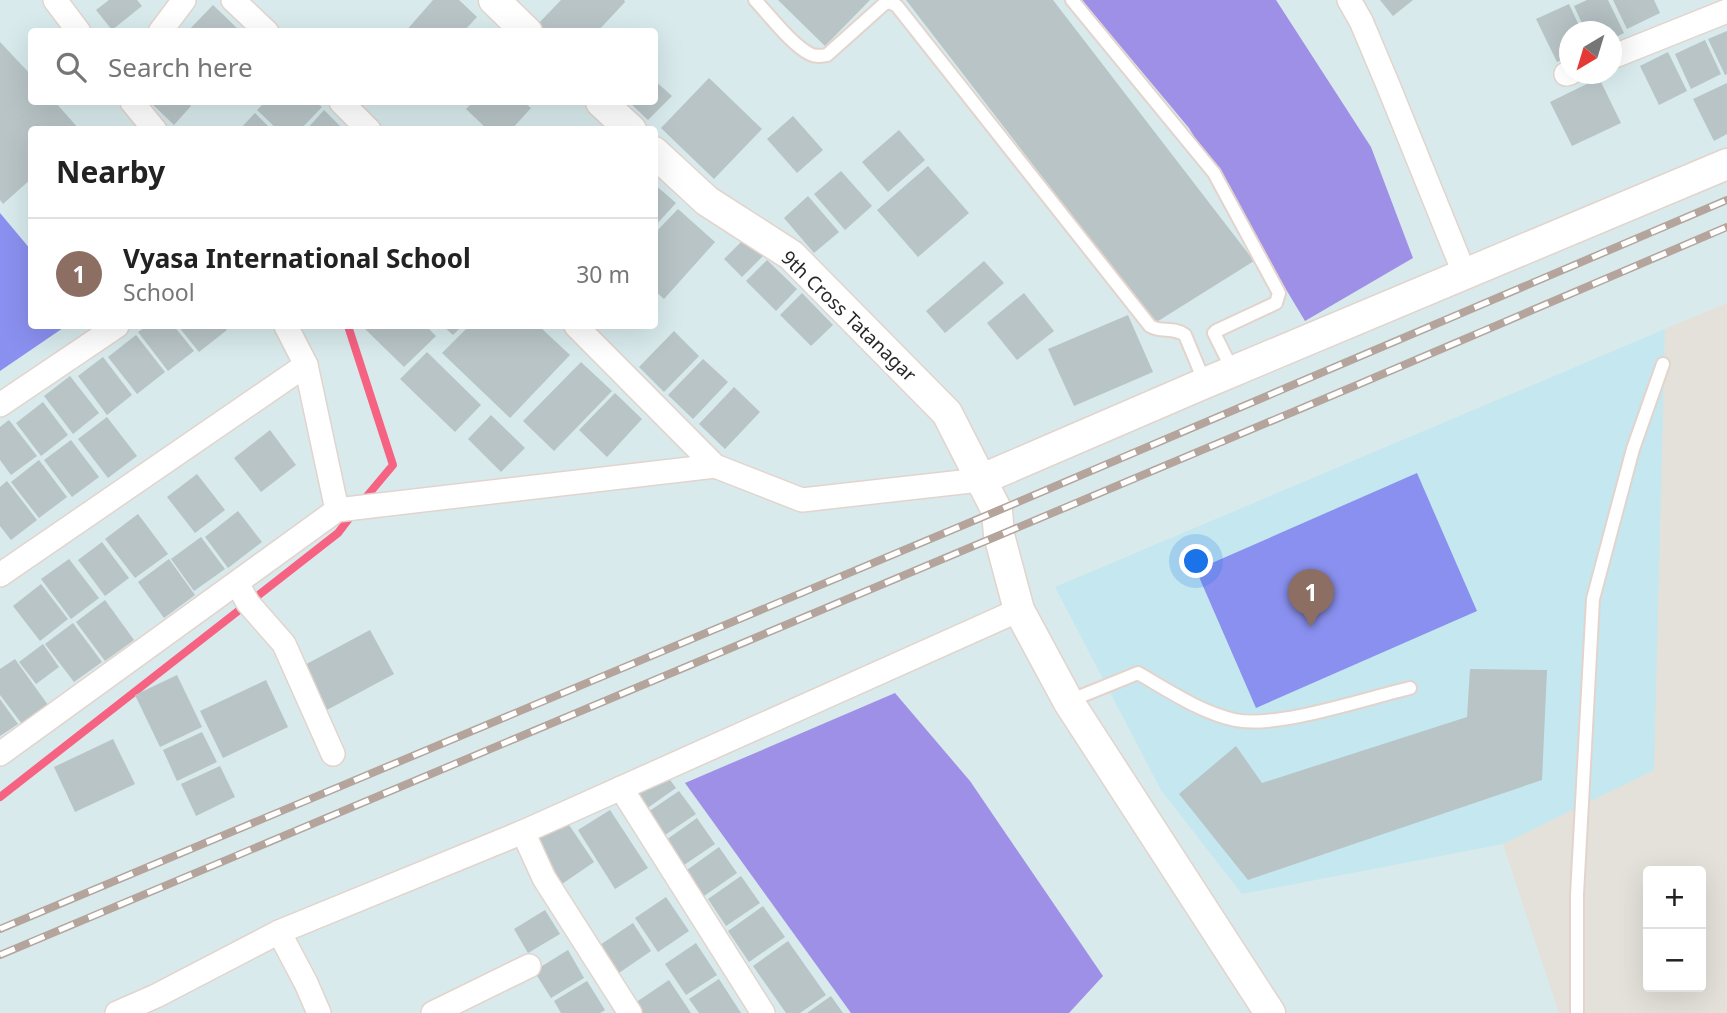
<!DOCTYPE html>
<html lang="en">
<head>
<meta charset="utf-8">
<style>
  body { margin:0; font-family:"Noto Sans",sans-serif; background:#f2f2f2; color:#222 }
  .controls { position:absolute; right:21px; bottom:21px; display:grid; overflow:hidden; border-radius:7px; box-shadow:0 7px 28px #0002 }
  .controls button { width:63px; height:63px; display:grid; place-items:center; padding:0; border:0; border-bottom:2px solid #e0e0e0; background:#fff; color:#222; font:35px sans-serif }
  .compass { position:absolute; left:1559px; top:21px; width:63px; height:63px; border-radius:50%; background:#fff; box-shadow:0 7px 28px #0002; rotate:218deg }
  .you { position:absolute; left:1197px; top:562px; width:24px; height:24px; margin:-18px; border:5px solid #fff; border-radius:50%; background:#1a73e8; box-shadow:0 0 0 10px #1a73e833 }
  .badge { display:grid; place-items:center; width:46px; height:46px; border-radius:50%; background:#854829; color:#fff; font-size:23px; font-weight:700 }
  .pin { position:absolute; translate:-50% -58px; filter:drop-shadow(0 2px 4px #0008) }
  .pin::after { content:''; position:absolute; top:37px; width:24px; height:21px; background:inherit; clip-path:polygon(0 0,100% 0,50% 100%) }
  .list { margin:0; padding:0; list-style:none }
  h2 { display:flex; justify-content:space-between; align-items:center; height:91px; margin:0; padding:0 28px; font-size:30px }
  h2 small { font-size:23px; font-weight:400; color:#767676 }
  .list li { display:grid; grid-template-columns:46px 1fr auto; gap:21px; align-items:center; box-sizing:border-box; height:112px; padding:0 28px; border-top:2px solid #e0e0e0 }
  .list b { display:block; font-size:26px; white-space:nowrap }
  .list p { margin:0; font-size:23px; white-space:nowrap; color:#767676 }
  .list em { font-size:23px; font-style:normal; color:#767676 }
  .icon { flex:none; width:38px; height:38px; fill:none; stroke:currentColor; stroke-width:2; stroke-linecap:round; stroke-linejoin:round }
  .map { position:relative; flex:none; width:1727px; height:1013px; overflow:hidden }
  .search { position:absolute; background:#fff; box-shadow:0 7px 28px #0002; left:28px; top:28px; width:630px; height:77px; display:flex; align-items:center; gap:18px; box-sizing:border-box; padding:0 24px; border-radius:7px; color:#767676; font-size:26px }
  .panel { position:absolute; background:#fff; box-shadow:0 7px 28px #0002; left:28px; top:126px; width:630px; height:203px; border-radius:7px }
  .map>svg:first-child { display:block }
  .industrial { fill:#e3e1d9; fill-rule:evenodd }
  .education { fill:#c5e7ef }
  .green { fill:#9f90e7 }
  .pitch { fill:#8a90ef }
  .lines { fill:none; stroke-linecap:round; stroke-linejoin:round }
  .stream { stroke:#f66282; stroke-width:8 }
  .building { fill:#b8c4c6 }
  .service-casing { stroke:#e2d4cd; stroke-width:16 }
  .minor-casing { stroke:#e2d4cd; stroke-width:26 }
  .tertiary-casing { stroke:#e2d4cd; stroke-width:33 }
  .service { stroke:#fff; stroke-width:12 }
  .minor { stroke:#fff; stroke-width:23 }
  .tertiary { stroke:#fff; stroke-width:30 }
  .rail-casing { stroke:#b4a49b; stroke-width:8 }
  .rail { stroke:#fff; stroke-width:5; stroke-dasharray:16; stroke-linecap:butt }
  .labels { text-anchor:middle; stroke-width:7; stroke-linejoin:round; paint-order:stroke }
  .street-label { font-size:19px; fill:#282828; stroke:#fff }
</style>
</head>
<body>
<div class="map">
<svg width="1727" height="1013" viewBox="0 0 1727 1013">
  <rect width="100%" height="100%" fill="#d8eaec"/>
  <!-- industrial -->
  <path class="industrial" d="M1727,303V1013H1559L1503,844L1653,769L1665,329ZM1648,871H1701V987H1648Z"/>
  <!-- education -->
  <path class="education" d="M1665,329L1654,770L1503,844L1242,894L1161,790L1055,587Z"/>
  <!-- green -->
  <g class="green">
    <path d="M1082,0H1276L1371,147L1413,258L1305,321L1189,128Z"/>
    <path d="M895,693L970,781L1103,976L1069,1013H851L685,783Z"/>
  </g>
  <!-- pitch -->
  <g class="pitch">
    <path d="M0,213L31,250L32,326H66L0,371Z"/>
    <path d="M1417,473L1477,611L1256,708L1196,570Z"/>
  </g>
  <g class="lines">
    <!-- stream -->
    <g class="stream">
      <path d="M348,326L393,465L362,502"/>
      <path d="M0,797L338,533L354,512"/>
    </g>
  </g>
  <!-- building -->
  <g class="building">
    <path d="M109,0H137L142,6L112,30L96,10Z"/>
    <path d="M433,0H459L477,17L463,32H405Z"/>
    <path d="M561,0H624L625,2L597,32H546L538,24Z"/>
    <path d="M778,0H870L825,46Z"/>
    <path d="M906,0H1053L1254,261L1155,323Z"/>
    <path d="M1380,0H1413L1393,16Z"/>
    <path d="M1587,0H1608L1624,33L1612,39V32H1586L1574,6Z"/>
    <path d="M1613,0H1654L1660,13L1627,29Z"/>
    <path d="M1569,4L1582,32H1570V56L1557,62L1536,19Z"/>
    <path d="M213,5L241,32H187Z"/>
    <path d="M1727,31V74L1725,75L1708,39Z"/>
    <path d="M1705,40L1721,74L1691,89L1675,54Z"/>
    <path d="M0,42L32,76V102H55L80,130H32V178L3,204L0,200Z"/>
    <path d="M1668,52L1687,91L1659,105L1640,66Z"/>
    <path d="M709,78L762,129L714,179L661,128Z"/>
    <path d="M1599,78L1621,123L1572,146L1550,102Z"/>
    <path d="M654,80L672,96L648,120L629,102H654Z"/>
    <path d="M1727,83V134L1714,141L1693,99Z"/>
    <path d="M150,102H186L191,106L174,125Z"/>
    <path d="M265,102H316L322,107L300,130H278L257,110Z"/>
    <path d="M473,102H524L531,108L511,130H488L466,109Z"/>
    <path d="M324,110L344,130H306Z"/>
    <path d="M255,113L272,130H239Z"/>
    <path d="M793,116L823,150L797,173L767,139Z"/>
    <path d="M899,130L925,160L888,192L862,162Z"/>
    <path d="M928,166L969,213L918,257L877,210Z"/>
    <path d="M841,171L872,206L845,230L814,194Z"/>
    <path d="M654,184L676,203L654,227Z"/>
    <path d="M808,196L839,232L814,253L784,218Z"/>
    <path d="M678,209L715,242L664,299L654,290V234Z"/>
    <path d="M746,237L763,256L742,277L724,259Z"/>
    <path d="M767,260L797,289L776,311L746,281Z"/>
    <path d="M984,261L1004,283L945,333L926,311Z"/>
    <path d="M802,293L833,325L811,346L780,315Z"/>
    <path d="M1024,293L1054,331L1017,360L987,323Z"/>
    <path d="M1128,315L1153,372L1074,406L1048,349Z"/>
    <path d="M147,326H174L194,351L168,371L138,332Z"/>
    <path d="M178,326H223L227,330L199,352Z"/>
    <path d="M362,326H426L436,336L404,367Z"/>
    <path d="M443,326H462L453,335Z"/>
    <path d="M469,326H539L570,355L510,418L442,353Z"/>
    <path d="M674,331L699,356L664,392L639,367Z"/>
    <path d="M136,335L165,372L137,394L108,357Z"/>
    <path d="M427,352L481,405L455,432L400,379Z"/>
    <path d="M103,357L132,395L107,415L78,376Z"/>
    <path d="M703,359L728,382L693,419L668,395Z"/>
    <path d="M581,362L612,391L554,451L523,421Z"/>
    <path d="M70,376L99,413L73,434L44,396Z"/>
    <path d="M734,387L760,412L725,449L699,424Z"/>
    <path d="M615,393L642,419L607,457L579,430Z"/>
    <path d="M43,402L68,435L41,456L16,423Z"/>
    <path d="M491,415L525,448L501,472L468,439Z"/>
    <path d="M107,417L137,456L108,478L78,439Z"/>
    <path d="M9,420L37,456L11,475L0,460V427Z"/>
    <path d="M270,430L296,465L261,492L234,458Z"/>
    <path d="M71,440L99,477L72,497L44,460Z"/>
    <path d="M39,460L67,497L39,518L11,482Z"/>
    <path d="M197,474L225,510L195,533L167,497Z"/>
    <path d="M7,481L37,520L11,540L0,526V487Z"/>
    <path d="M238,511L262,542L228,568L205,537Z"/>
    <path d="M138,514L168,554L135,578L105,539Z"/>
    <path d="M201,537L225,569L194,591L171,559Z"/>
    <path d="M102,542L129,578L105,596L78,560Z"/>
    <path d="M69,559L99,598L71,619L41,579Z"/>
    <path d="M169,559L195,595L164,618L138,582Z"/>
    <path d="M41,584L68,619L40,641L13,606Z"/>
    <path d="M105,600L134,640L105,661L76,622Z"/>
    <path d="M73,623L102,662L74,682L45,644Z"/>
    <path d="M370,630L394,674L325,711L301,667Z"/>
    <path d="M43,644L59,667L36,684L19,662Z"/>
    <path d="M15,659L48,705L22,724L0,695V669Z"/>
    <path d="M1470,669L1547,670L1542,780L1248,880L1179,794L1236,746L1262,783L1467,717Z"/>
    <path d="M177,675L202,727L160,747L135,695Z"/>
    <path d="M266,680L288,727L223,758L200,711Z"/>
    <path d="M0,699L18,724L0,736Z"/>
    <path d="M202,732L217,762L177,781L163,750Z"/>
    <path d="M113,739L135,784L75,812L54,767Z"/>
    <path d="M220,766L235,797L196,816L181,784Z"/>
    <path d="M665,773L676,788L646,809L635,793Z"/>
    <path d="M679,791L696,814L665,835L648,812Z"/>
    <path d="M610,810L648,868L615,889L578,830Z"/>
    <path d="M697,818L715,844L684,865L666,840Z"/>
    <path d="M565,819L594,862L562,884L533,840Z"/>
    <path d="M719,847L737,873L704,896L687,870Z"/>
    <path d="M741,876L760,903L726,926L708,899Z"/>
    <path d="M666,897L689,931L658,952L635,918Z"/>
    <path d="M763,906L785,937L749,962L728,931Z"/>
    <path d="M545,910L560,934L528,953L514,929Z"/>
    <path d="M633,923L651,951L616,975L597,947Z"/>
    <path d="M788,941L826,995L800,1013H786L753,966Z"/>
    <path d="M696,943L717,975L686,995L665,964Z"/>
    <path d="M568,950L584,978L551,998L534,971Z"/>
    <path d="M719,979L741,1013H699L689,999Z"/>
    <path d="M669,980L691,1013H637L632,1005Z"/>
    <path d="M587,981L605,1010L600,1013H561L554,1001Z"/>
    <path d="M831,996L843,1013H807Z"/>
  </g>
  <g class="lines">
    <!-- service casing -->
    <g class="service-casing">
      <g id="service">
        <path d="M755,0C770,16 792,45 810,54C816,57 821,56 827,55L884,4L890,2L897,6L1150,326C1161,333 1173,326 1185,335L1205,383"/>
        <path d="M1072,0L1214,173L1279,293L1276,303L1216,331L1214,333L1233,371"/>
        <path d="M1069,701L1138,673C1169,691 1200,712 1235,720C1276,729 1367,698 1410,688"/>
        <path d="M1577,1013V895L1593,599L1633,449L1663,364"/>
      </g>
    </g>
    <!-- minor casing -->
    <g class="minor-casing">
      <g id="minor">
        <path d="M55,0L79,32"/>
        <path d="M233,0L267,32"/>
        <path d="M1349,0L1361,21L1388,85L1465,275"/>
        <path d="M160,32L184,0"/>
        <path d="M1612,57L1727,11"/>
        <path d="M1566,74L1570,73"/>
        <path d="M132,102L155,130"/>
        <path d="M341,102L369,130"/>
        <path d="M286,326L306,365L337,510"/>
        <path d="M576,326L715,466L802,500L980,480"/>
        <path d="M0,405L117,326"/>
        <path d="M0,575L306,365"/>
        <path d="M237,583L248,603L284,644L333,754"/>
        <path d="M0,754L337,510L715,466"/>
        <path d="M621,788L763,1013"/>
        <path d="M523,832L544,878L630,1013"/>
        <path d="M279,932L523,832L1019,610"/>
        <path d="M117,1013L156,996L279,932L306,983L319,1013"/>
        <path d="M433,1013L529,966"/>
      </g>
    </g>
    <!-- tertiary casing -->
    <g class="tertiary-casing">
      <g id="tertiary">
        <path d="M494,0L527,32"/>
        <path d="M601,102L631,130"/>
        <path d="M654,152L707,201L791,255L947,413L997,511L999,535L1019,610L1068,701L1270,1013"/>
        <path d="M980,480L1205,383L1727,164"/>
      </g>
    </g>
    <!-- service -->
    <use href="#service" class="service"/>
    <!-- minor -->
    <use href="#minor" class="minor"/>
    <!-- tertiary -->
    <use href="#tertiary" class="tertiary"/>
    <!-- rail casing -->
    <g class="rail-casing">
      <g id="rail">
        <path d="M0,929L997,511L1727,200"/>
        <path d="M0,955L1357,385L1727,227"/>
      </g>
    </g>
    <!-- rail -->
    <use href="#rail" class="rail"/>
  </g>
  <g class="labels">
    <!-- street labels -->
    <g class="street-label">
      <text transform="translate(849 316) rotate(44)" y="7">9th Cross Tatanagar</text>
    </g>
  </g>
</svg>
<div class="controls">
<button>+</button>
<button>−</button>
</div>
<svg class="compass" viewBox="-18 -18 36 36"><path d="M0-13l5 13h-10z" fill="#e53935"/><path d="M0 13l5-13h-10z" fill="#767676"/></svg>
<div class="you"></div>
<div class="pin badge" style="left:1311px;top:627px;background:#8d6e63">1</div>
<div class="search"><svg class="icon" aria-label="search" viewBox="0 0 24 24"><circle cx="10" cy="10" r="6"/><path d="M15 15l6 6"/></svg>Search here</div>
<section class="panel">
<h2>Nearby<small></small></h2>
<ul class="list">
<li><span class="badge" style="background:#8d6e63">1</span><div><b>Vyasa International School</b><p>School</p></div><em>30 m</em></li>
</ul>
</section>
</div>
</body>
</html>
